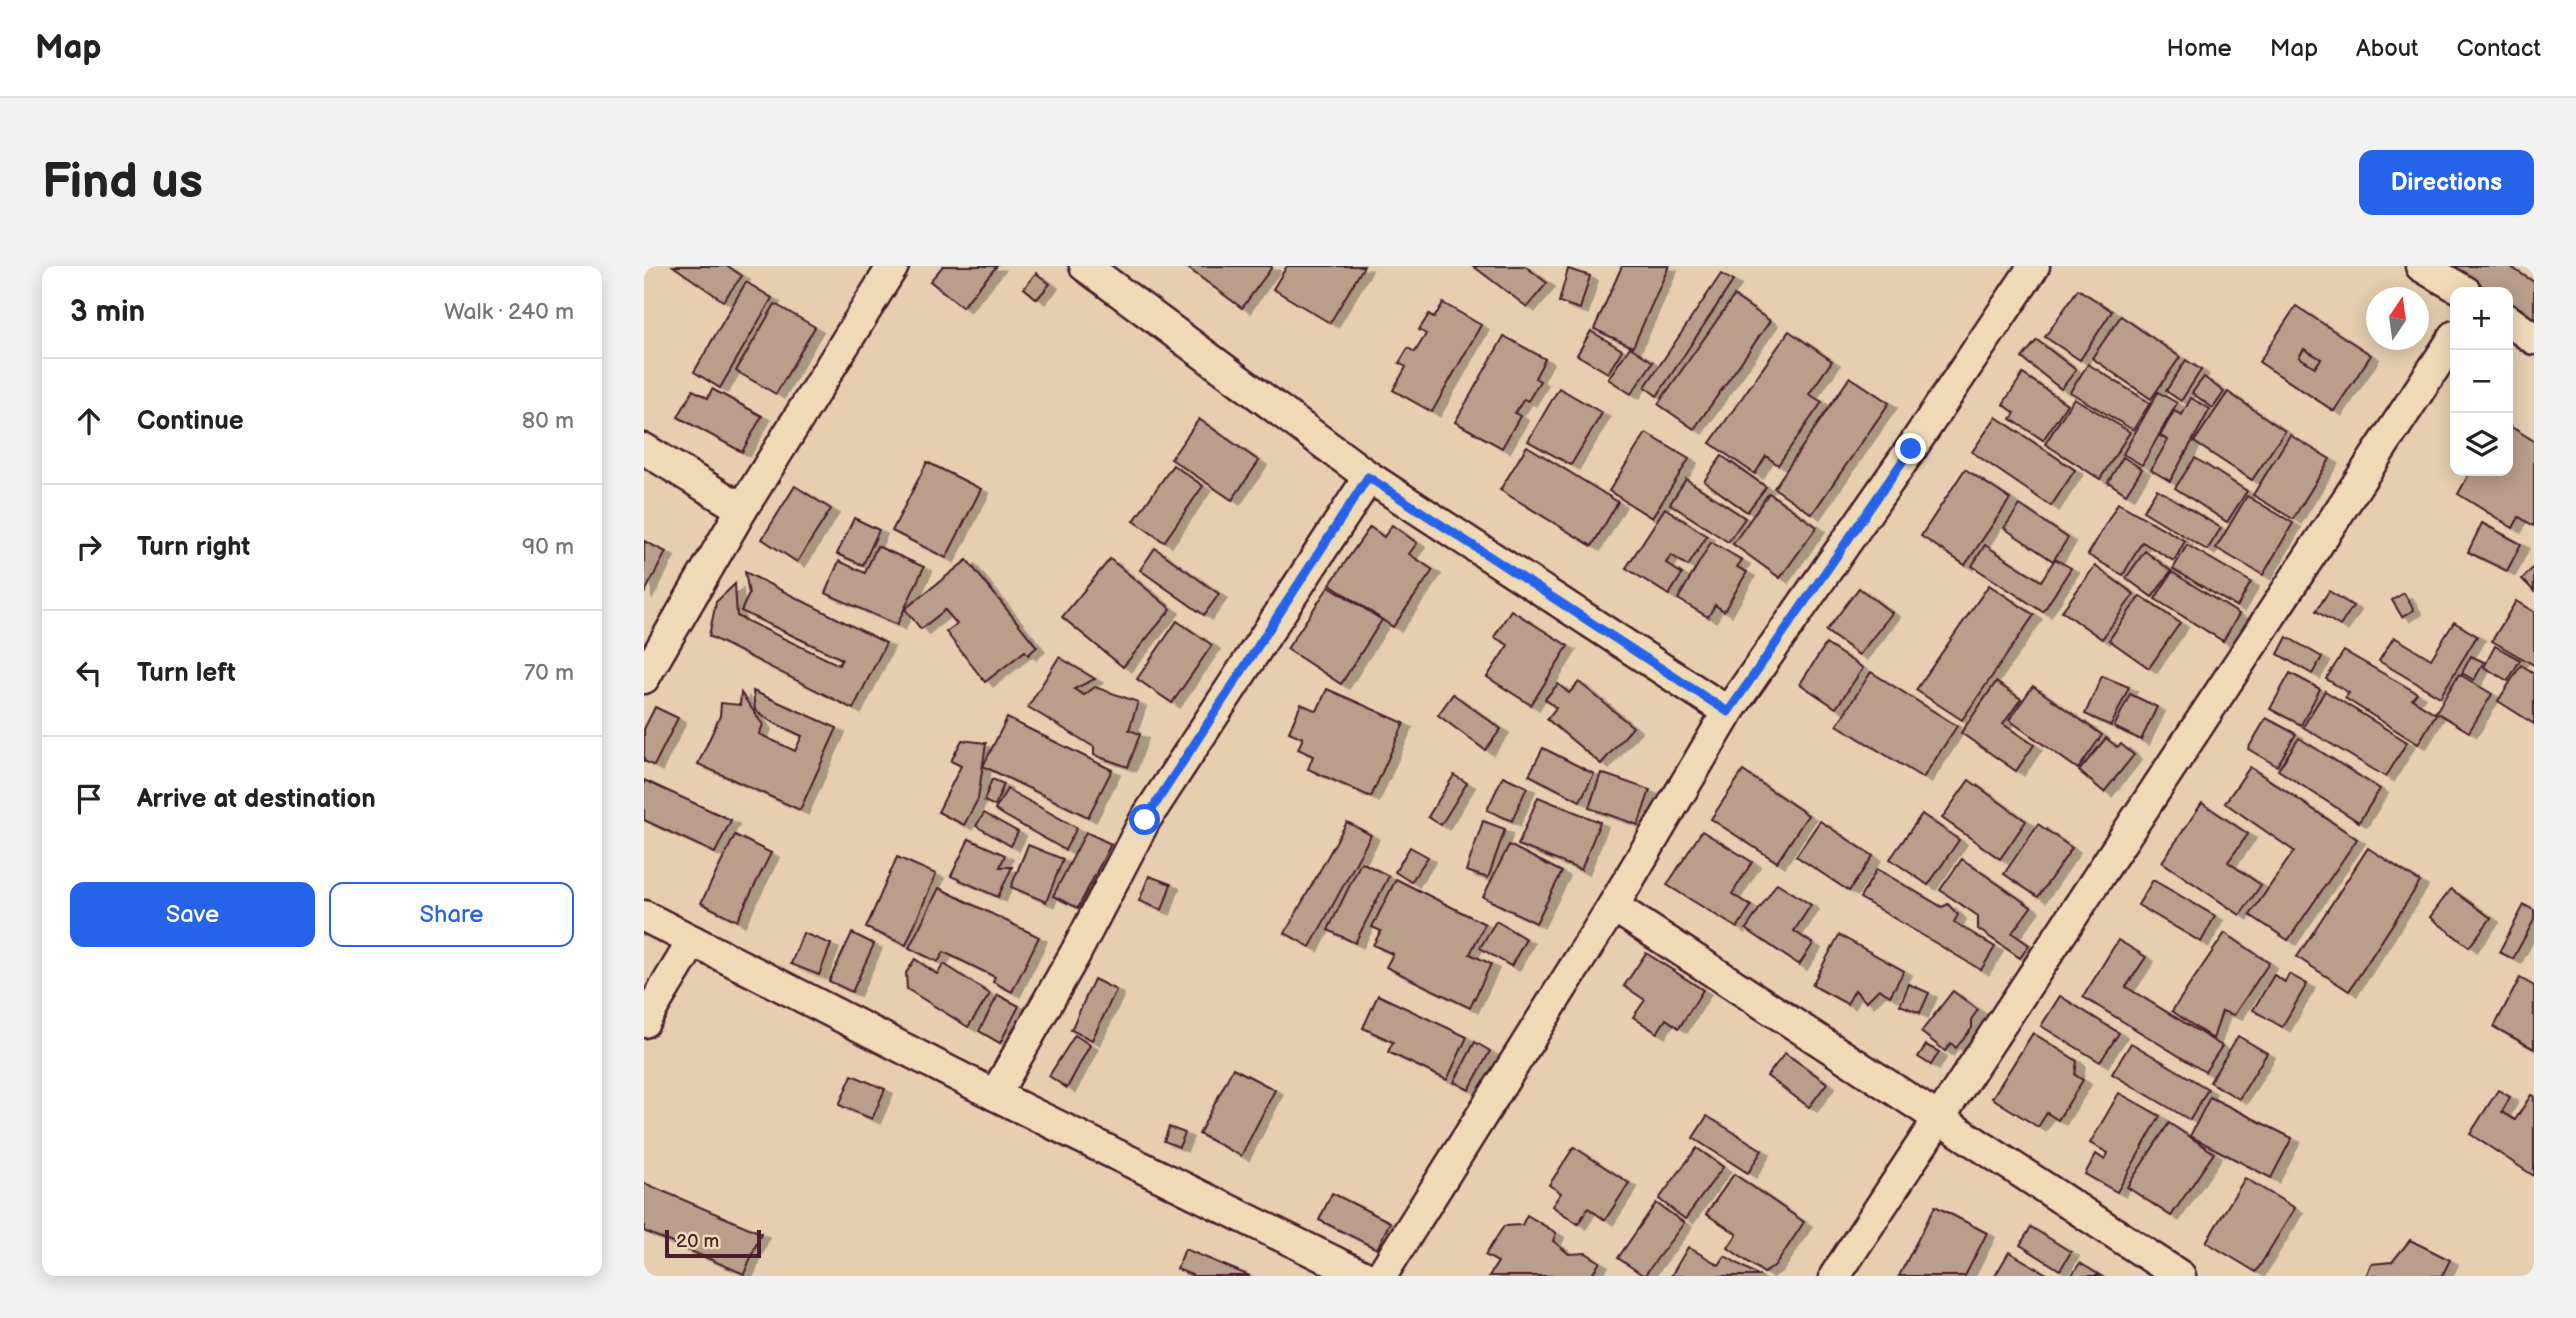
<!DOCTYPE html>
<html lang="en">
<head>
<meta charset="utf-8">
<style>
  body { margin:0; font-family:"Balsamiq Sans",sans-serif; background:#f2f2f2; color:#222 }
  .controls { position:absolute; right:21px; top:21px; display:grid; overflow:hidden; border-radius:14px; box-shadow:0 4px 18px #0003 }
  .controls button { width:63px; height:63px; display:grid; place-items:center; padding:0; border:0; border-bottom:2px solid #e0e0e0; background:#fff; color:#222; font:35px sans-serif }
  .compass { position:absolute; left:1722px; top:21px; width:63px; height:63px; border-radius:50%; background:#fff; box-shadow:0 4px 18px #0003; rotate:13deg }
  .scale { position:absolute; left:21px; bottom:18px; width:96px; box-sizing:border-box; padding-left:7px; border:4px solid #4a1f2b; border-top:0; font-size:19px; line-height:24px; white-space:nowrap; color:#4a1f2b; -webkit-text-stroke:5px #efdab8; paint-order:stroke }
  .stop { position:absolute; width:21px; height:21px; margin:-16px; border:5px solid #2563eb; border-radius:50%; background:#fff }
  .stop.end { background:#2563eb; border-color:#fff; box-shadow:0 2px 7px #0008 }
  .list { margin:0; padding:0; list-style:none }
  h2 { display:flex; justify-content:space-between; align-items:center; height:91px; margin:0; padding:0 28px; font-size:30px }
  h2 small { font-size:23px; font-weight:400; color:#767676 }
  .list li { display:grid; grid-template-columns:46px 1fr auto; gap:21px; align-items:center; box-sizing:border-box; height:126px; padding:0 28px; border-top:2px solid #e0e0e0 }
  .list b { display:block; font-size:26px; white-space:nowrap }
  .list em { font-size:23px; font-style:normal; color:#767676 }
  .actions { display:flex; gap:14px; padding:21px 28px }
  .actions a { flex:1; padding:16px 0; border:2px solid #2563eb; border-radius:14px; text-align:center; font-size:24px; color:#2563eb }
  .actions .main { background:#2563eb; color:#fff }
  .icon { flex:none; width:38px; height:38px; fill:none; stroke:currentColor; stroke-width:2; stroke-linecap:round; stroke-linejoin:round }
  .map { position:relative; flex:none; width:1890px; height:1010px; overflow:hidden; border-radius:14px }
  header { display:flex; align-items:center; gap:42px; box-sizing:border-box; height:98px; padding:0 35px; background:#fff; border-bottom:2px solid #e0e0e0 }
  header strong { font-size:33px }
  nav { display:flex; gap:38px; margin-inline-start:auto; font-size:24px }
  .intro { display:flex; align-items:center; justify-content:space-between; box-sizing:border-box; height:168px; padding:0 42px }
  h1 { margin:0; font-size:49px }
  .button { padding:18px 32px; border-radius:14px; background:#2563eb; color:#fff; font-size:24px; font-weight:700 }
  main { display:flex; gap:42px; padding:0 42px }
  aside { flex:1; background:#fff; border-radius:14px; box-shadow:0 4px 18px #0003 }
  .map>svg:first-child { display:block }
  .building { fill:#b99e8b; stroke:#4a1f2b; stroke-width:2; fill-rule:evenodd; filter:url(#shadow) }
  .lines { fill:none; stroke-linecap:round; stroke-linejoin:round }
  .minor-casing { stroke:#4a1f2b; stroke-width:35 }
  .minor { stroke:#efdab8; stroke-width:30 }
  .route { stroke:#2563eb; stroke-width:9 }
</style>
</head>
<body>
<header>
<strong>Map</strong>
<nav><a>Home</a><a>Map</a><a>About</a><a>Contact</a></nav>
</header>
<div class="intro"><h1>Find us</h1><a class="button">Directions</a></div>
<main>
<aside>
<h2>3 min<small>Walk · 240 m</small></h2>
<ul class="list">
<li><svg class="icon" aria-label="ahead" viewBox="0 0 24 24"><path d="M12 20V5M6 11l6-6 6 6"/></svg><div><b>Continue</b></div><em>80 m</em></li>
<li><svg class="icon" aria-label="right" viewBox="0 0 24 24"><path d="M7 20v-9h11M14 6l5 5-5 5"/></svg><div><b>Turn right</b></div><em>90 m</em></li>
<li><svg class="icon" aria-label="left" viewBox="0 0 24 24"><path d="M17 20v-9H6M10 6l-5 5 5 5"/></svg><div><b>Turn left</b></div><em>70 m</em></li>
<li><svg class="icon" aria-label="arrive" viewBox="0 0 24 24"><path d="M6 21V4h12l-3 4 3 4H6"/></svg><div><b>Arrive at destination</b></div></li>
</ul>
<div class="actions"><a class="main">Save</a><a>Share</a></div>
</aside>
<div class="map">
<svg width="1890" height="1010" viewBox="0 0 1890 1010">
  <defs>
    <filter id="shadow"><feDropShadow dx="8" dy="4.5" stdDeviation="0" flood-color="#0004"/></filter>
  </defs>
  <rect width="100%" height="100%" fill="#e5cfb0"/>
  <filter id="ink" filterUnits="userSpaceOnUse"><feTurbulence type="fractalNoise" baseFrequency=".0143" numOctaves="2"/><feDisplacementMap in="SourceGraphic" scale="14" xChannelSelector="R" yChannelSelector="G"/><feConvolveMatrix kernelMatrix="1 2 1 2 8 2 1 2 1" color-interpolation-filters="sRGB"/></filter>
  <g filter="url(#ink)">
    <!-- building -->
    <g class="building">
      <path d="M29,0H84L98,10L79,35Z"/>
      <path d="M299,0H353L318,41L286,15Z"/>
      <path d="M541,0H627L628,1L598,42Z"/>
      <path d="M643,0H720L686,57L629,23Z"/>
      <path d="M829,0H881L903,17L883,41Z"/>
      <path d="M978,0H1025L989,81L950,63Z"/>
      <path d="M1805,0H1865L1890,16V63L1864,46V26H1835Z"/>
      <path d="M924,3L946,10L936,43L915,36Z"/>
      <path d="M392,7L406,18L393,33L380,22Z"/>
      <path d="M1077,8L1089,15L1013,130L1001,121Z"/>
      <path d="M102,16L128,32L76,122L50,106Z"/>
      <path d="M1434,23L1468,45L1436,94L1401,71Z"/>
      <path d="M1090,30L1126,55L1050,163L1014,138Z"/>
      <path d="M799,37L837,59L788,146L749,124L762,101L755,97L764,82L771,86L782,68L775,64L785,48L790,52Z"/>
      <path d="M131,38L171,61L132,128L92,105Z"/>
      <path d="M1652,40L1727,89L1690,145L1615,96ZM1660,83L1677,93L1671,101L1655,91Z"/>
      <path d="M1477,50L1536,91L1507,133L1448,92Z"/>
      <path d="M947,65L978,84L964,107L933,89Z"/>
      <path d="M1145,65L1188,95L1165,128L1178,136L1134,199L1122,190L1111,208L1066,177Z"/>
      <path d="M860,70L901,93L891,112L896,115L884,135L880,133L871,147L876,150L858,182L811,156Z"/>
      <path d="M1393,74L1432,104L1417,123L1378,92Z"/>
      <path d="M986,81L1009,96L987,128L964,113Z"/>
      <path d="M1660,83L1677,93L1671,101L1655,91Z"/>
      <path d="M1542,94L1557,104L1537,135L1522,125Z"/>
      <path d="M1444,98L1506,137L1489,164L1426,126Z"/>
      <path d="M1379,108L1423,138L1399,174L1367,153L1371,147L1359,138Z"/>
      <path d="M1206,111L1245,137L1168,248L1130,222Z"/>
      <path d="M1560,111L1580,126L1569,142L1548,127Z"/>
      <path d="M915,122L958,147L927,199L884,175Z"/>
      <path d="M68,123L118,150L98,186L34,151L49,124L64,132Z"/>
      <path d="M1514,126L1533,137L1498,199L1479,188Z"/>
      <path d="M1584,126L1641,165L1608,214L1550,176Z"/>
      <path d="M1430,132L1486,166L1456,213L1401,178Z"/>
      <path d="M1547,132L1566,143L1526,215L1507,204L1524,174L1516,170L1530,145L1538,149Z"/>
      <path d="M1352,151L1431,204L1407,240L1328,186Z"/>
      <path d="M555,153L615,195L588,234L527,193Z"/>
      <path d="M1864,159L1890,175V260L1875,251L1869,262L1814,228L1824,210L1815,205H1864Z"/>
      <path d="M1002,167L1045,193L1008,252L965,225Z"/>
      <path d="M1646,169L1686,193L1649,253L1609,229Z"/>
      <path d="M883,180L974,236L948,280L856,224Z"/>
      <path d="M1078,190L1122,221L1103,246L1060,215Z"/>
      <path d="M1479,191L1498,203L1482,228L1464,216Z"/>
      <path d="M1551,192L1603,225L1583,256L1531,222Z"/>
      <path d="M283,196L337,223L302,292L248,265Z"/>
      <path d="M529,199L559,220L520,276L490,255Z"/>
      <path d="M1321,203L1366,233L1321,299L1277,270Z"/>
      <path d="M1042,213L1101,252L1084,276L1026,238Z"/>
      <path d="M151,220L187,243L153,296L118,273Z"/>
      <path d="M1513,223L1577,262L1563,284L1499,245Z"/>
      <path d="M1125,227L1173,261L1136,312L1089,278Z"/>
      <path d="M1603,230L1649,257L1619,309L1572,282Z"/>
      <path d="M1474,237L1541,275L1530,295L1498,276L1479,309L1444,289Z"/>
      <path d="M1376,239L1424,272L1409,295L1360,262Z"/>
      <path d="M1021,242L1063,270L1044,300L1027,289L1022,297L1038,308L1025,329L982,302Z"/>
      <path d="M210,252L235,264L219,299L193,288Z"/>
      <path d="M1838,257L1877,278L1863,305L1824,286Z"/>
      <path d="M748,259L773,277L765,288L789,304L749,361L686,318L726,261L740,271Z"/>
      <path d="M0,275L22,286L0,328Z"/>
      <path d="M1067,276L1098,294L1093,301L1103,306L1080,345L1071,339L1064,351L1034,333Z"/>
      <path d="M1341,279L1397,315L1411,293L1427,302L1399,346L1328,300Z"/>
      <path d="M1543,279L1607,316L1593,341L1529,303Z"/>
      <path d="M233,280L280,301L253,359L181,327L195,295L221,307Z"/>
      <path d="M511,282L575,328L560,349L496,304Z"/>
      <path d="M1501,285L1527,305L1508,331L1482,312Z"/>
      <path d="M466,293L527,343L479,401L418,351Z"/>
      <path d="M323,294L393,381L384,389L381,385L341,416L302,366L313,358L301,344L277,363L261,343Z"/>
      <path d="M1451,300L1490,328L1458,373L1418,345Z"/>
      <path d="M1890,301V325L1878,313Z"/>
      <path d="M101,306L242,377L209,443L65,370L72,336L91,318L93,350L195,399L198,393L97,345L105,328Z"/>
      <path d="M1528,306L1595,348L1579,375L1511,333Z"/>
      <path d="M1345,319L1390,349L1318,454L1272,424Z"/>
      <path d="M685,320L738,354L697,418L643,383Z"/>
      <path d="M1215,322L1248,347L1215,389L1182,365Z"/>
      <path d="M1685,325L1709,340L1696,360L1672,345Z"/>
      <path d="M1760,327L1770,344L1758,351L1748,334Z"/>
      <path d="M1496,330L1536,357L1505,402L1465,374Z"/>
      <path d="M1872,335L1890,346V399L1848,375Z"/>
      <path d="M867,344L924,380L887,439L843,411L864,379L850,371Z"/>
      <path d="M533,355L568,379L528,437L493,413Z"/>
      <path d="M1810,356L1833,370L1796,431L1735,395L1750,371L1787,393Z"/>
      <path d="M1643,371L1678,391L1668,408L1634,388Z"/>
      <path d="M1182,378L1219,402L1192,442L1156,418Z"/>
      <path d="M1851,380L1876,394L1864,415L1840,401Z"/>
      <path d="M1700,385L1773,427L1768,433L1792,448L1774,478L1701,432L1705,427L1682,413Z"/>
      <path d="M1827,390L1840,396L1830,414L1818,407Z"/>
      <path d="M415,391L451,413L430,423L440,429L451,421L494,436L485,464L496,468L484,501L450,489V481L384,441Z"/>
      <path d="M1877,399L1890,407V458L1854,435Z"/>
      <path d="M1227,406L1313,460L1279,512L1193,459Z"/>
      <path d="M1646,407L1676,423L1657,459L1626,443Z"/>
      <path d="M1815,408L1848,428L1825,466L1792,446Z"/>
      <path d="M1458,410L1485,421L1467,460L1441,448Z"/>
      <path d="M935,416L989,461L957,498L903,453L912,442L901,433L914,418L925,427Z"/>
      <path d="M1352,416L1377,433L1359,458L1390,479L1372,505L1317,467Z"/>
      <path d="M1389,420L1458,469L1434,503L1365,454Z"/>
      <path d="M683,423L760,457L727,531L664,503L669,490L654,483L659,472L645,466L657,438L673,445Z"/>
      <path d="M109,425L193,462L156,544L54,498L76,450L77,437L96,439L97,427L119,459L115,468L151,485L158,470L126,455L111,444Z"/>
      <path d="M1681,425L1763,476L1742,511L1659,461Z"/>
      <path d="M809,428L857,463L841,484L794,449Z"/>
      <path d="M1486,428L1513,441L1497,474L1470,461Z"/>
      <path d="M11,441L34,452L10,500L0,495V463Z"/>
      <path d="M363,452L468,504L444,551L339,500Z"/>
      <path d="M1622,452L1652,468L1633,500L1604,483Z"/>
      <path d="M1462,472L1473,481L1477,478L1490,489L1460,526L1435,505Z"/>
      <path d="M1655,472L1736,523L1715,556L1634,504Z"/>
      <path d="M318,474L342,477L334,533L320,559L294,546L317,500L307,495Z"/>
      <path d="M899,482L950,508L936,535L885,509Z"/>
      <path d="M1606,501L1713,573L1644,674L1606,649L1650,585L1581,537Z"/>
      <path d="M1099,505L1164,549L1133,596L1067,553Z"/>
      <path d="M957,507L1006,524L994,559L945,542Z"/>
      <path d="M810,509L823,517L797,559L784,551Z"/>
      <path d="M859,510L883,521L868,555L843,544Z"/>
      <path d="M348,513L360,518L351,540L340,535Z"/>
      <path d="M0,514L87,554L71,587L0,554Z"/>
      <path d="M1325,514L1382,555L1356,593L1298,552Z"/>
      <path d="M363,523L433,562L421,584L351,544Z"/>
      <path d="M894,531L956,556L937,604L874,579Z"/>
      <path d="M1558,537L1604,568L1584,596L1617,619L1596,649L1518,596Z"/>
      <path d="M340,547L374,566L367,580L332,560Z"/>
      <path d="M1278,548L1315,574L1284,619L1246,593Z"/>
      <path d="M839,555L861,563L844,612L822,605Z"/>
      <path d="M1176,555L1229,590L1205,625L1152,590Z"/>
      <path d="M703,556L727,569L666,681L641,667Z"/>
      <path d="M1394,558L1428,582L1394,631L1360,608Z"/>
      <path d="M1058,565L1108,596L1088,628L1107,640L1093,662L1023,619Z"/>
      <path d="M442,566L467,578L434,642L409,630Z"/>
      <path d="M91,569L127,587L93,655L57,637Z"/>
      <path d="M325,573L361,589L356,601H368L354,631L307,610Z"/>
      <path d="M384,579L419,593L402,636L367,621Z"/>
      <path d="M865,579L918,606L892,657L839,631Z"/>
      <path d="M766,581L784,591L767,616L751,606Z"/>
      <path d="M1724,582L1776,616L1705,725L1653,691Z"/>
      <path d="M253,591L292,608L262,679L222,662Z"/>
      <path d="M1318,593L1387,641L1368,667L1385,679L1376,692L1334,663V650L1296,624Z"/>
      <path d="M717,596L745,610L711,677L684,664Z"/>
      <path d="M1233,603L1298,641L1304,638L1314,649L1310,656L1351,681L1337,704L1216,632Z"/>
      <path d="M505,610L527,618L518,644L495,635Z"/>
      <path d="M752,613L841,658L826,688L847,698L826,742L742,701L749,688L729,679L737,665L728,661Z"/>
      <path d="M1509,614L1571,650L1557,676L1494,639Z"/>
      <path d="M1133,617L1167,639L1150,665L1169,678L1155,699L1102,663Z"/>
      <path d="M295,622L395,671L368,726L349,716L351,711L300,686L294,696L265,682Z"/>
      <path d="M1807,623L1847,652L1825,681L1786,651Z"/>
      <path d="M1880,639L1890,644V654L1869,693L1855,686Z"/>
      <path d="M852,655L882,673L867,700L836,682Z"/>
      <path d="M159,667L187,678L175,709L147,698Z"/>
      <path d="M208,667L230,678L208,726L185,715Z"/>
      <path d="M1581,667L1625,697L1590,749L1578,745L1569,773L1528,745Z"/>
      <path d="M1195,669L1260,705L1246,730L1235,723L1222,736L1211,724L1203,738L1168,719Z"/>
      <path d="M1474,674L1502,691L1482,721L1578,780L1561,806L1439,731Z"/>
      <path d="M1002,687L1059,724L1035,762L1022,753L1013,767L989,751L1001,734L980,720Z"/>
      <path d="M271,693L293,708L300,698L346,728L324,761L263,723L262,707Z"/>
      <path d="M1645,708L1663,718L1638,761L1609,744L1630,709L1641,716Z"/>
      <path d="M1876,712L1890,720V783L1850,761Z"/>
      <path d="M450,713L472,724L448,774L427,764Z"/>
      <path d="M1265,718L1285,727L1276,747L1256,739Z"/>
      <path d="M1309,725L1334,744L1328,752V762L1312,782L1307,777L1301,785L1277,766Z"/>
      <path d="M354,729L375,740L356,777L335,765Z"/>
      <path d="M734,729L823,771L803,814L744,786L749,776L719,762Z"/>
      <path d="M1416,730L1475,767L1456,796L1397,760Z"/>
      <path d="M1389,767L1433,795L1431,809L1439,814L1414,854L1403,847L1394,861L1348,832Z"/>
      <path d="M431,769L446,779L423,822L405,810Z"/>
      <path d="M1594,770L1623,787L1595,833L1566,816Z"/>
      <path d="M831,776L846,785L825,824L810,816Z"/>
      <path d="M1487,777L1564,823L1546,854L1468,808Z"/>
      <path d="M1282,779L1295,786L1287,799L1274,791Z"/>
      <path d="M1141,787L1183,817L1165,841L1123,810Z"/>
      <path d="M589,802L631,824L597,890L555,868Z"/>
      <path d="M208,809L241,823L228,853L195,839Z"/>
      <path d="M1854,824L1866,831L1858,846L1871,854L1887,829L1890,830V910L1826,868Z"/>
      <path d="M1475,827L1516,850L1473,926L1441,908L1452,888L1461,894L1464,887L1446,877Z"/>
      <path d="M1566,831L1648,872L1627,912L1546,870Z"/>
      <path d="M1063,850L1118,884L1104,907L1049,872Z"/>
      <path d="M1525,857L1570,887L1527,950L1483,921Z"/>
      <path d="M525,861L541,867L535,881L520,875Z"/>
      <path d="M930,881L985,917L961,954L944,942L934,958L908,940L917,927L905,919Z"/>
      <path d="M1053,882L1079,901L1041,953L1015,933Z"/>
      <path d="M1090,908L1160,956L1131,1000L1120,1007L1084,982L1093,968L1062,948Z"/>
      <path d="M1601,912L1651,942L1612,1006L1562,976Z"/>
      <path d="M0,917L117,967L100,1008L0,965Z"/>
      <path d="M688,927L746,956L733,983L675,954Z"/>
      <path d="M1012,937L1040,957L1000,1010L974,992Z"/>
      <path d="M1291,940L1343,967L1321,1010H1255Z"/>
      <path d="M883,949L912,967L909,975L925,988L942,987L956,996L947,1010H845L854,996L841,989L860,960L878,959Z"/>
      <path d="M1387,961L1427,986L1416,1004L1376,979Z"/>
      <path d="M1766,974L1806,994L1798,1010H1722L1727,998L1748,996Z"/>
      <path d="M1044,981L1075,999L1081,990L1115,1010H1027Z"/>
      <path d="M541,983L606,1010H550L533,1003Z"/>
      <path d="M1365,986L1406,1010H1351Z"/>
      <path d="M1436,997L1457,1010H1427Z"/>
    </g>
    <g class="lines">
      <!-- minor casing -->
      <g class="minor-casing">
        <g id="minor">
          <path d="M441,0L725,211L1084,446"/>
          <path d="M1777,0L1822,26"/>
          <path d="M1864,54L1890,73"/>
          <path d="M0,183L98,243"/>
          <path d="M0,412L98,243L249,0"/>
          <path d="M969,640L1536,1010"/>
          <path d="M0,650L351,829L719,1010"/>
          <path d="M0,756L49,675"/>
          <path d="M351,829L431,688L501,554L725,211"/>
          <path d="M737,1010L969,640L1084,446L1267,183L1390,0"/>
          <path d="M1191,1010L1811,70"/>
        </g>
      </g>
      <!-- minor -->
      <use href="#minor" class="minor"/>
    </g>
  </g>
  <g class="lines" filter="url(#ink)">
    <!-- route -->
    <path class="route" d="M501,554L724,211L1084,446L1267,183"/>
  </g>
</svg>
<div class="controls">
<button>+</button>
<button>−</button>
<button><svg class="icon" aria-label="layers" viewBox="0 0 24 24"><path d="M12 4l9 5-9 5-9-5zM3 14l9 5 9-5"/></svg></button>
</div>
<svg class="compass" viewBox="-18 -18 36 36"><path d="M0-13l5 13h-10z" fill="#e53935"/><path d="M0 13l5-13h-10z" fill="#767676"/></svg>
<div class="scale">20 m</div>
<div class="stop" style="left:501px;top:554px"></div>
<div class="stop end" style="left:1267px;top:183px"></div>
</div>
</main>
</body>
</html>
